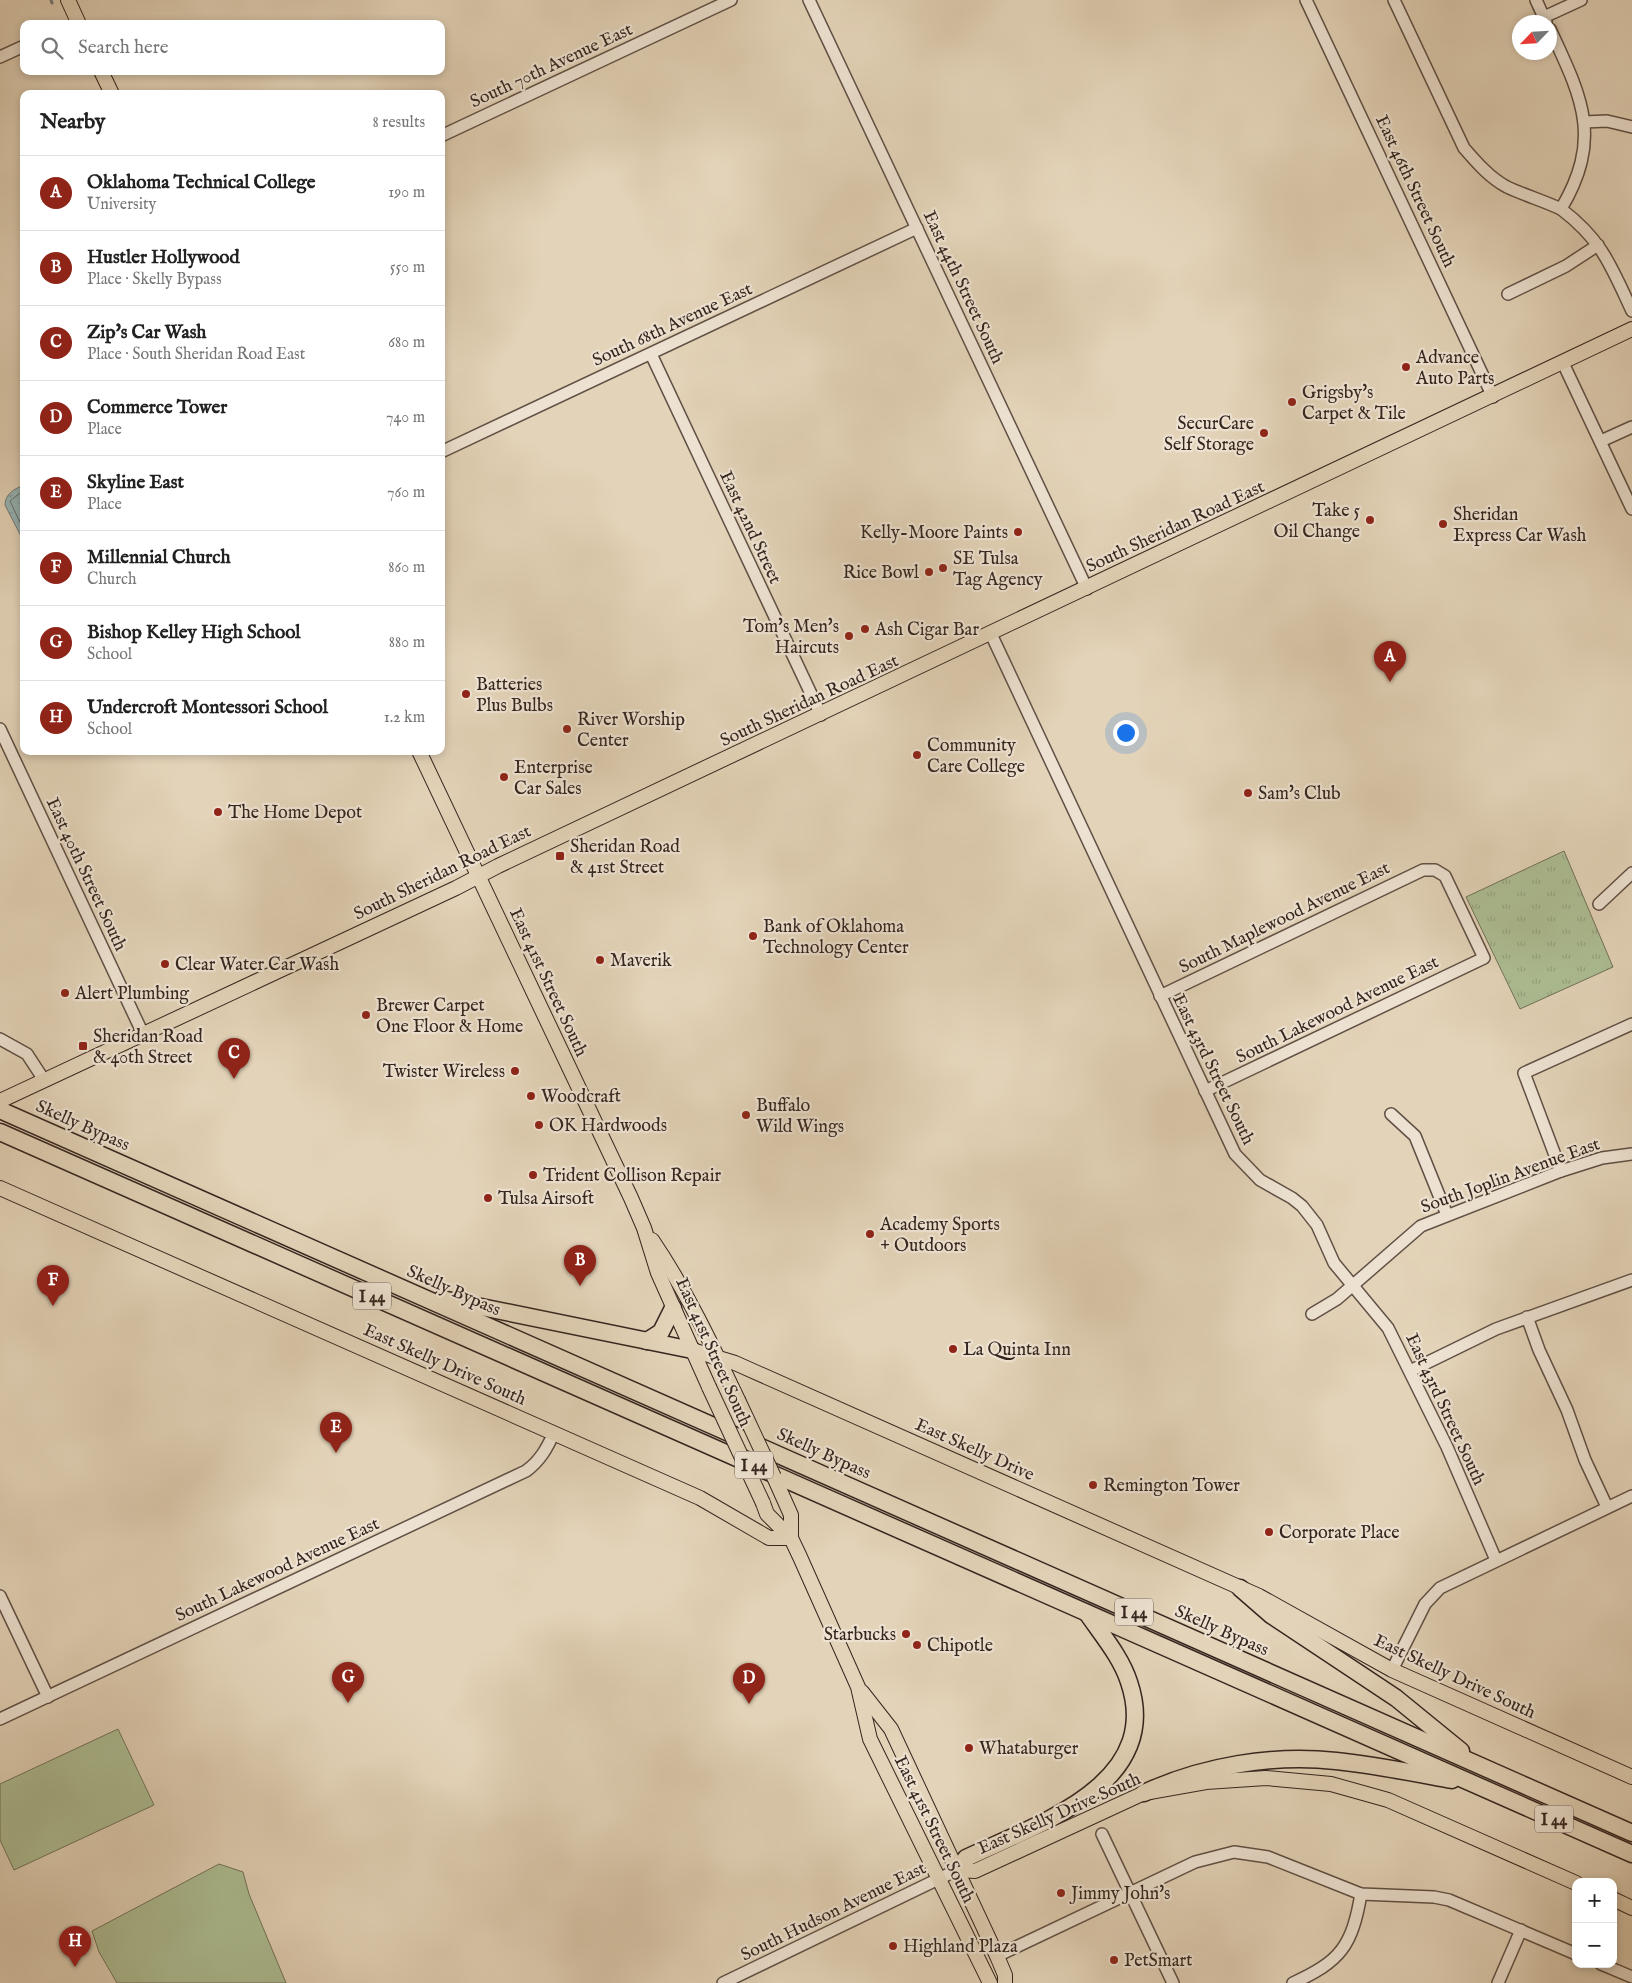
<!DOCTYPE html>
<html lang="en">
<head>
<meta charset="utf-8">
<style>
  body { margin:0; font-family:"IM FELL English",serif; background:#f6f6f6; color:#222 }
  .controls { position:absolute; right:15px; bottom:15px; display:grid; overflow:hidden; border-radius:10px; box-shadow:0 2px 8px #0003 }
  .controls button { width:45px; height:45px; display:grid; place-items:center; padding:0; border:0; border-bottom:1px solid #e0e0e0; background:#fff; color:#222; font:25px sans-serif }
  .compass { position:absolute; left:1512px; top:15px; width:45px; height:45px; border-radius:50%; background:#fff; box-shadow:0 2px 8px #0003; rotate:245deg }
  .you { position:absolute; left:1125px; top:732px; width:18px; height:18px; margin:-12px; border:4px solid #fff; border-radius:50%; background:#1a73e8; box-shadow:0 0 0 8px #1a73e833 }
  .badge { display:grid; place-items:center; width:32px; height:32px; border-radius:50%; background:#8f2418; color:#fff; font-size:16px; font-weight:700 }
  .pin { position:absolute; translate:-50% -41px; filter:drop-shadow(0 1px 2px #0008) }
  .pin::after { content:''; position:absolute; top:26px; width:18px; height:15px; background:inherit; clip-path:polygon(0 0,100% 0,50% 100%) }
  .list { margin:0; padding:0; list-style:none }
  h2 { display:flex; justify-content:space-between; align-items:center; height:65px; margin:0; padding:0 20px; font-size:21px }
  h2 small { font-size:16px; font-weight:400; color:#767676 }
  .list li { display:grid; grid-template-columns:32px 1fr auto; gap:15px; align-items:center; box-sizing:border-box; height:75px; padding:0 20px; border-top:1px solid #e0e0e0 }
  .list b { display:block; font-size:19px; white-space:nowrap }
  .list p { margin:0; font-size:16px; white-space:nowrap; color:#767676 }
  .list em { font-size:16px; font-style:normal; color:#767676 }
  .icon { flex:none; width:28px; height:28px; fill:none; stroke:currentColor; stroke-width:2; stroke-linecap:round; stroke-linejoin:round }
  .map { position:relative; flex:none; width:1632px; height:1983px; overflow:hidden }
  .search { position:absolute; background:#fff; box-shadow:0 2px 8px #0003; left:20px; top:20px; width:425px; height:55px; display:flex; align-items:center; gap:12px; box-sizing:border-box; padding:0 18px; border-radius:10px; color:#767676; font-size:19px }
  .panel { position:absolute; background:#fff; box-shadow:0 2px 8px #0003; left:20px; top:90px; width:425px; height:665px; border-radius:10px }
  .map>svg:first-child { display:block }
  .grass { fill:url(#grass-tufts); stroke:#71725a }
  .garden { fill:#adbe94; stroke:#71725a }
  .water { fill:url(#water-ripples); stroke:#707c7a }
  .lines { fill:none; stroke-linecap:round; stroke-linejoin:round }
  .shore { stroke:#666e6a; stroke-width:1 }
  .stream { stroke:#707c7a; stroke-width:3 }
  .minor-casing { stroke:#605045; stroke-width:14 }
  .major-casing { stroke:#35251f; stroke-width:16 }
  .highway-casing { stroke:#35251f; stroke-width:19 }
  .minor { stroke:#ede2d1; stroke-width:11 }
  .major { stroke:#e3d3b8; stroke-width:14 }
  .highway { stroke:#e3d3b8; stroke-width:16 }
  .major-bridge-casing { stroke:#35251f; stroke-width:16; stroke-linecap:butt }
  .major-bridge { stroke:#e3d3b8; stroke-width:14 }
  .poi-dot { fill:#8f2418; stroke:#ede2d1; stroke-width:2 }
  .labels { text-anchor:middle; stroke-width:4.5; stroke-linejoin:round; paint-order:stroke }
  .shield { fill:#ede2d1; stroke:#6c5e54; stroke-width:1 }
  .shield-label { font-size:16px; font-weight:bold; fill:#35251f }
  .street-label { font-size:18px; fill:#35251f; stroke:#ede2d1 }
  .poi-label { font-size:18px; fill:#35251f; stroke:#ede2d1; text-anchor:start }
</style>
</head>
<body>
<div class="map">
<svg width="1632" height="1983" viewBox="0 0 1632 1983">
  <defs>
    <pattern id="grass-tufts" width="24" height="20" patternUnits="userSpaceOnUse" patternTransform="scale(1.25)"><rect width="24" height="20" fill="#adbe94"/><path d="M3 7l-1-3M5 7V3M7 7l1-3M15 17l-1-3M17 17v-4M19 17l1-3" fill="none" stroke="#95a37f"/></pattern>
    <pattern id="water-ripples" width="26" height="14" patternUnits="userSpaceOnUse" patternTransform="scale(1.25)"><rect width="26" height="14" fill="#97b6b6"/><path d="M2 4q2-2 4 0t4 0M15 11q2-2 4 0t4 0" fill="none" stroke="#7c9493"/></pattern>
  </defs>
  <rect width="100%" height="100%" fill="#e3d3b8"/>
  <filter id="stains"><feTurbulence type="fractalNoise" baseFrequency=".004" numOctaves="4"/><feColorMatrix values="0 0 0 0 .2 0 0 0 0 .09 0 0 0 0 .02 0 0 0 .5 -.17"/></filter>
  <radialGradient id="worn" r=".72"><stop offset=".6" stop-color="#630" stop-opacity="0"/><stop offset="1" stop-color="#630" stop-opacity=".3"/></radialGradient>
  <!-- grass -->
  <path class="grass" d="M1564,851L1613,967L1520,1009L1466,897Z"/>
  <!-- garden -->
  <g class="garden">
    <path d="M118,1729L154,1805L14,1870L0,1840V1784Z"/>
    <path d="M219,1864L243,1872L249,1894L286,1983H117L99,1952L92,1931Z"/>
  </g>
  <!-- water -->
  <path class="water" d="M24,485V542L5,505C5,494 14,489 24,485Z"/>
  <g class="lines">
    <!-- shore -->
    <path class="shore" d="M24,490L10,501L24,531"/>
    <!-- stream -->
    <path class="stream" d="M51,0L52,3"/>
    <!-- minor casing -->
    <g class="minor-casing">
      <g id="minor">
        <path d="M809,0L1087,589"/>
        <path d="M1306,0L1493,397"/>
        <path d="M1394,0L1464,148C1477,163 1490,178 1507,187C1524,195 1544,201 1561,209"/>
        <path d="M1536,0L1546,22"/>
        <path d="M1544,17L1581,0"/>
        <path d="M1550,29C1582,98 1603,138 1561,209C1602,240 1611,266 1632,311"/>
        <path d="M0,57L24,46"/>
        <path d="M1584,122L1607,121L1632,127"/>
        <path d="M441,136L731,0"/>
        <path d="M1508,294L1566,266L1598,245"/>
        <path d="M651,354L821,715"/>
        <path d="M1563,363L1632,509"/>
        <path d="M1601,441L1632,427"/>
        <path d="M441,452L917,228"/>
        <path d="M991,634L1235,1154L1260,1180L1292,1198L1302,1206L1317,1225L1334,1263L1388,1328L1447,1447L1496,1560"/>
        <path d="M0,729L143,1034"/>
        <path d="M1599,904L1632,873"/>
        <path d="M1160,996L1423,870H1435L1445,876L1484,958L1205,1091"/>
        <path d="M0,1039L27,1054L44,1080"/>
        <path d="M1391,1114L1415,1136L1447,1215"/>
        <path d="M1561,1171L1524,1073L1632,1024"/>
        <path d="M1312,1314L1337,1299L1421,1226L1561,1171L1602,1158L1632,1154"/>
        <path d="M1527,1317L1539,1350L1567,1410L1585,1460L1607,1507"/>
        <path d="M1410,1371L1496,1329L1632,1280"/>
        <path d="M0,1596L48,1697"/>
        <path d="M1392,1670L1425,1604L1440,1588L1632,1496"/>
        <path d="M0,1719L526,1471C540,1461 547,1448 554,1433"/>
        <path d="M1102,1834L1173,1983"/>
        <path d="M997,1956L1195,1862L1234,1852L1268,1857L1361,1894L1434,1897L1449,1900L1576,1954"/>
        <path d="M1601,1964L1632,1977"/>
        <path d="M723,1983L957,1870"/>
        <path d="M1293,1983C1341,1961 1352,1946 1361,1894"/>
        <path d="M1498,1983L1521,1930"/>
      </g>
    </g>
    <!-- major casing -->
    <g class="major-casing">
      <g id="major">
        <path d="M68,0L79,24"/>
        <path d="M101,71L112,94"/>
        <path d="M419,751L631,1198L644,1228L658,1273L709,1387"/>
        <path d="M0,1101L456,888L498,866L1632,329"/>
        <path d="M0,1188L700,1498L769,1538H791"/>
        <path d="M652,1240C686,1290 712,1345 738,1400"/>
        <path d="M692,1350L735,1363L1259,1596L1392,1670L1632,1777"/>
        <path d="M774,1477L791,1515V1538"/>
        <path d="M763,1503L767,1514L791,1538L800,1557L858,1687L870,1739L990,1983"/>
        <path d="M862,1692L891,1729L997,1956L1005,1975V1983"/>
        <path d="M957,1870L975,1871L1144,1793L1206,1782L1266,1778L1331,1784L1388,1800L1576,1883"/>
        <path d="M1613,1899L1632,1908"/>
      </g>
    </g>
    <!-- highway casing -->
    <g class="highway-casing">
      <g id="highway">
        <path d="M0,1110L1632,1833"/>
        <path d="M0,1132L1632,1854"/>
        <path d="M442,1299L692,1350"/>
        <path d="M647,1341L661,1332L673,1308"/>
        <path d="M1240,1588L1271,1615L1396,1698L1461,1751"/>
        <path d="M1144,1793C1202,1766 1272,1754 1336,1761C1375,1765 1414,1773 1452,1780"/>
        <path d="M957,1870L966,1858C1035,1825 1164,1785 1129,1682C1121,1657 1102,1635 1087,1613"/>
      </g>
    </g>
    <!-- minor -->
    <use href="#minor" class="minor"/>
    <!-- major -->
    <use href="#major" class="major"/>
    <!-- highway -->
    <use href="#highway" class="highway"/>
    <!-- major-bridge casing -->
    <g class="major-bridge-casing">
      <g id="major-bridge">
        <path d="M709,1387L763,1503"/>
        <path d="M738,1400L774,1477"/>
      </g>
    </g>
    <!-- major-bridge -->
    <use href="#major-bridge" class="major-bridge"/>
  </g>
  <!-- markers -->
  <g class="poi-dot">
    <circle cx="1406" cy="367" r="5"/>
    <circle cx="1292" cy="402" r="5"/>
    <circle cx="1264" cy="433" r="5"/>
    <circle cx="1370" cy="520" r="5"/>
    <circle cx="1443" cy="524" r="5"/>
    <circle cx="1018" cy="532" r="5"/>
    <circle cx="943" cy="568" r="5"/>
    <circle cx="929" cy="572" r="5"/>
    <circle cx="865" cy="629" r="5"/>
    <circle cx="849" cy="636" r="5"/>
    <circle cx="466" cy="694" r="5"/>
    <circle cx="567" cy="729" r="5"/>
    <circle cx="917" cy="755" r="5"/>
    <circle cx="504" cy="777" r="5"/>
    <circle cx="1248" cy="793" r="5"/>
    <circle cx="218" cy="812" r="5"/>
    <rect x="555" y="851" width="10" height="10" rx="2.5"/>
    <circle cx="753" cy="936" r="5"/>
    <circle cx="600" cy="960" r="5"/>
    <circle cx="165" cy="964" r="5"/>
    <circle cx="65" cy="993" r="5"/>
    <circle cx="366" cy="1015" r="5"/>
    <rect x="78" y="1041" width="10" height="10" rx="2.5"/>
    <circle cx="515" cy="1071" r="5"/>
    <circle cx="531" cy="1096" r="5"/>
    <circle cx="746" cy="1115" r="5"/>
    <circle cx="539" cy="1125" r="5"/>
    <circle cx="533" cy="1175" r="5"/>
    <circle cx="488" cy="1198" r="5"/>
    <circle cx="870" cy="1234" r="5"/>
    <circle cx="953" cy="1349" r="5"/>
    <circle cx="1093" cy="1485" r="5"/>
    <circle cx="1269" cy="1532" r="5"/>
    <circle cx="906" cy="1634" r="5"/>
    <circle cx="917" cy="1645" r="5"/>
    <circle cx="969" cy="1748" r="5"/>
    <circle cx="1061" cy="1893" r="5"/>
    <circle cx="893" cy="1946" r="5"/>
    <circle cx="1114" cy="1960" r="5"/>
  </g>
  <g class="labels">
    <!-- shield labels -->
    <g class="shield">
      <rect x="353" y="1282.5" width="38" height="27" rx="4"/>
      <rect x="735" y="1451.5" width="38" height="27" rx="4"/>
      <rect x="1115" y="1598.5" width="38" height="27" rx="4"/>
      <rect x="1535" y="1805.5" width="38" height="27" rx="4"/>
    </g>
    <g class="shield-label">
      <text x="372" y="1302">I 44</text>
      <text x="754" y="1471">I 44</text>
      <text x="1134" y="1618">I 44</text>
      <text x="1554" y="1825">I 44</text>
    </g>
    <!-- street labels -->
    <g class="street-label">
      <text transform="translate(551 65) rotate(-25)" y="6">South 70th Avenue East</text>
      <text transform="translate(1416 191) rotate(65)" y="6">East 46th Street South</text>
      <text transform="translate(964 287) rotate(65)" y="6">East 44th Street South</text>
      <text transform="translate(672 324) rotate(-25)" y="6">South 68th Avenue East</text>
      <text transform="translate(1175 526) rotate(-25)" y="6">South Sheridan Road East</text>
      <text transform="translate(751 527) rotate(65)" y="6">East 42nd Street</text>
      <text transform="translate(809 700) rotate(-25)" y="6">South Sheridan Road East</text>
      <text transform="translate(442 872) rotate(-26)" y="6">South Sheridan Road East</text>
      <text transform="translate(87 874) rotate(65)" y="6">East 40th Street South</text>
      <text transform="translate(1284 917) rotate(-26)" y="6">South Maplewood Avenue East</text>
      <text transform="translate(549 982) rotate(65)" y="6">East 41st Street South</text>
      <text transform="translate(1337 1009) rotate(-26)" y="6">South Lakewood Avenue East</text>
      <text transform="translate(1214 1069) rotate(64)" y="6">East 43rd Street South</text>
      <text transform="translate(83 1125) rotate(24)" y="6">Skelly Bypass</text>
      <text transform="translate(1510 1175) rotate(-20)" y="6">South Joplin Avenue East</text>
      <text transform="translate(454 1290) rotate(24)" y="6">Skelly Bypass</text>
      <text transform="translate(714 1352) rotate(66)" y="6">East 41st Street South</text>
      <text transform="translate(445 1364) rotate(24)" y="6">East Skelly Drive South</text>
      <text transform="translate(1446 1409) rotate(65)" y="6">East 43rd Street South</text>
      <text transform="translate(975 1449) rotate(24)" y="6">East Skelly Drive</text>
      <text transform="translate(824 1453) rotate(24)" y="6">Skelly Bypass</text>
      <text transform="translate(277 1569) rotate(-25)" y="6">South Lakewood Avenue East</text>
      <text transform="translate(1222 1630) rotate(24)" y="6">Skelly Bypass</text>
      <text transform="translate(1455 1676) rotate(25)" y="6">East Skelly Drive South</text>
      <text transform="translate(1059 1813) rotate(-24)" y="6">East Skelly Drive South</text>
      <text transform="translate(935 1829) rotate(64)" y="6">East 41st Street South</text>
      <text transform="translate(833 1911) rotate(-26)" y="6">South Hudson Avenue East</text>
    </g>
    <!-- poi labels -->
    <g class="poi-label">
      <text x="1416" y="363">Advance<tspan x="1416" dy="21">Auto Parts</tspan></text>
      <text x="1302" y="398">Grigsby's<tspan x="1302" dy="21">Carpet &amp; Tile</tspan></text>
      <text x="1254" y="429" text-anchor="end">SecurCare<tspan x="1254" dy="21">Self Storage</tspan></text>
      <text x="1360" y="516" text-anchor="end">Take 5<tspan x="1360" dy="21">Oil Change</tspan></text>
      <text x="1453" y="520">Sheridan<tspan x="1453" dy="21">Express Car Wash</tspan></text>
      <text x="1008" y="538" text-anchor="end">Kelly-Moore Paints</text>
      <text x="953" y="564">SE Tulsa<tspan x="953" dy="21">Tag Agency</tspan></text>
      <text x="919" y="578" text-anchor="end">Rice Bowl</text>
      <text x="839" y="632" text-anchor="end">Tom's Men's<tspan x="839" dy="21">Haircuts</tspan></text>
      <text x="875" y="635">Ash Cigar Bar</text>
      <text x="476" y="690">Batteries<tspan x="476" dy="21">Plus Bulbs</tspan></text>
      <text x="577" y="725">River Worship<tspan x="577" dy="21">Center</tspan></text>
      <text x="927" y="751">Community<tspan x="927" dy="21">Care College</tspan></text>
      <text x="514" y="773">Enterprise<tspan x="514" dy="21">Car Sales</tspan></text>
      <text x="1258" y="799">Sam's Club</text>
      <text x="228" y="818">The Home Depot</text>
      <text x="570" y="852">Sheridan Road<tspan x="570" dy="21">&amp; 41st Street</tspan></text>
      <text x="763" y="932">Bank of Oklahoma<tspan x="763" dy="21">Technology Center</tspan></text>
      <text x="610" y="966">Maverik</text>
      <text x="175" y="970">Clear Water Car Wash</text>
      <text x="75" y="999">Alert Plumbing</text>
      <text x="376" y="1011">Brewer Carpet<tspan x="376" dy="21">One Floor &amp; Home</tspan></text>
      <text x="93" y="1042">Sheridan Road<tspan x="93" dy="21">&amp; 40th Street</tspan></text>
      <text x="505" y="1077" text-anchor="end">Twister Wireless</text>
      <text x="541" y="1102">Woodcraft</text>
      <text x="756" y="1111">Buffalo<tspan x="756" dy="21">Wild Wings</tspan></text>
      <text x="549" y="1131">OK Hardwoods</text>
      <text x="543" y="1181">Trident Collison Repair</text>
      <text x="498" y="1204">Tulsa Airsoft</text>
      <text x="880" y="1230">Academy Sports<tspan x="880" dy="21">+ Outdoors</tspan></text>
      <text x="963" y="1355">La Quinta Inn</text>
      <text x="1103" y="1491">Remington Tower</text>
      <text x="1279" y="1538">Corporate Place</text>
      <text x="896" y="1640" text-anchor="end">Starbucks</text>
      <text x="927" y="1651">Chipotle</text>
      <text x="979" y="1754">Whataburger</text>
      <text x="1071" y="1899">Jimmy John's</text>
      <text x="903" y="1952">Highland Plaza</text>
      <text x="1124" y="1966">PetSmart</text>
    </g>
  </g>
  <rect width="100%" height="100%" filter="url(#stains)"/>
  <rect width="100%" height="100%" fill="url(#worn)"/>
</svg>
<div class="controls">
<button>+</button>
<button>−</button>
</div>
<svg class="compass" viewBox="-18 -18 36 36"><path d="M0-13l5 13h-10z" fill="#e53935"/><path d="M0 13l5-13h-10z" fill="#767676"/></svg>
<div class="you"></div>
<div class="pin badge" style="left:1390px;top:682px">A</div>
<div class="pin badge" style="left:580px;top:1286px">B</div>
<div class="pin badge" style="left:234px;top:1079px">C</div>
<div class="pin badge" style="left:749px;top:1704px">D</div>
<div class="pin badge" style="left:336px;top:1453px">E</div>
<div class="pin badge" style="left:53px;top:1306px">F</div>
<div class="pin badge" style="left:348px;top:1703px">G</div>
<div class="pin badge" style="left:75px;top:1967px">H</div>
<div class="search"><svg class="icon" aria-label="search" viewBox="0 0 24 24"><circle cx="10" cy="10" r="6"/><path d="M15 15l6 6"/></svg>Search here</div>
<section class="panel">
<h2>Nearby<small>8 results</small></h2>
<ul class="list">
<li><span class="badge">A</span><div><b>Oklahoma Technical College</b><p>University</p></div><em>190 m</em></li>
<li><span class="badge">B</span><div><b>Hustler Hollywood</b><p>Place · Skelly Bypass</p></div><em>550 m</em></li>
<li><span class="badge">C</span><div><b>Zip's Car Wash</b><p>Place · South Sheridan Road East</p></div><em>680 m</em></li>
<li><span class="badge">D</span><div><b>Commerce Tower</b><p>Place</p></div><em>740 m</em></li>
<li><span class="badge">E</span><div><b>Skyline East</b><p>Place</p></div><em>760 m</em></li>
<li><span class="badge">F</span><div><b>Millennial Church</b><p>Church</p></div><em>860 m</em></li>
<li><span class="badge">G</span><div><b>Bishop Kelley High School</b><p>School</p></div><em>880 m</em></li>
<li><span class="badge">H</span><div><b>Undercroft Montessori School</b><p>School</p></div><em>1.2 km</em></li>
</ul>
</section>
</div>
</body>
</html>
